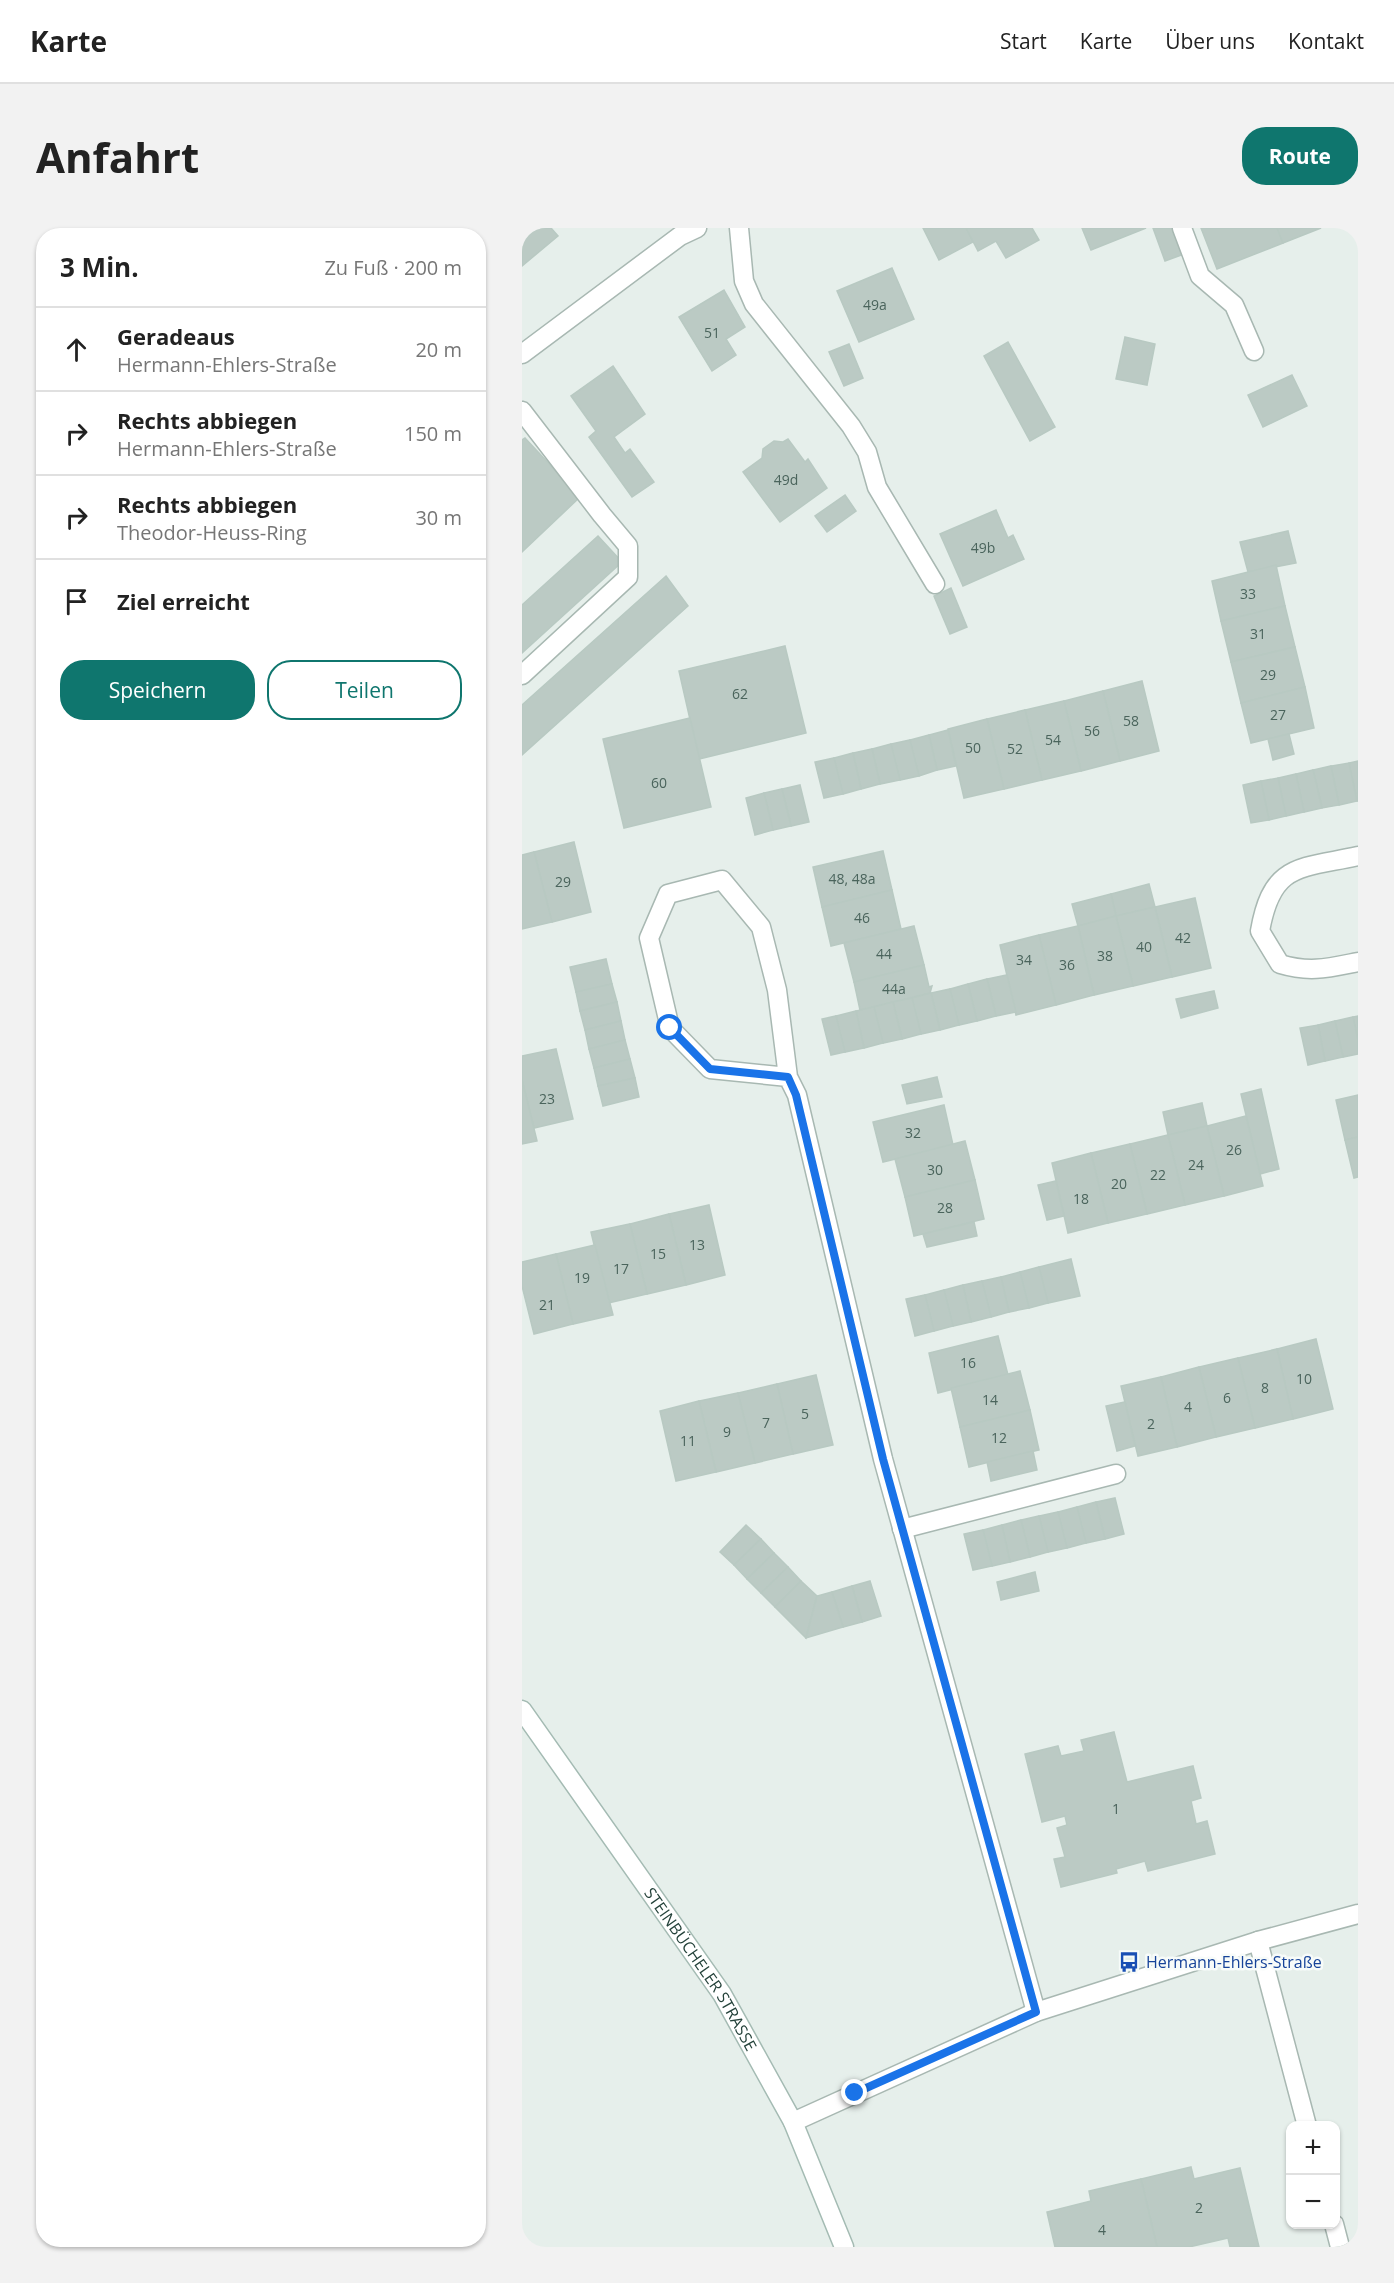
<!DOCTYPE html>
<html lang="de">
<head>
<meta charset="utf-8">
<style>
  body { margin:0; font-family:"Open Sans",sans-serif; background:#f2f2f2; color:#222 }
  .controls { position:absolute; right:18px; bottom:18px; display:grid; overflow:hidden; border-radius:12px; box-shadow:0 2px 4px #0004 }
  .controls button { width:54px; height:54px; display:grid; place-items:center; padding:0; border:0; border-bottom:2px solid #e0e0e0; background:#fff; color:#222; font:30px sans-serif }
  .stop { position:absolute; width:18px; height:18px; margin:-14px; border:4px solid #1a73e8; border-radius:50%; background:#fff }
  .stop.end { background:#1a73e8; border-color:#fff; box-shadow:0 2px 6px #0008 }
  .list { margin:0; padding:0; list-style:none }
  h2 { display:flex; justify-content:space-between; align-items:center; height:78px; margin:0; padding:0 24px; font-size:26px }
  h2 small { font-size:20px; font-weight:400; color:#767676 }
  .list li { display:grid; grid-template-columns:39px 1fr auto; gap:18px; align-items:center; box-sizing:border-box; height:84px; padding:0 24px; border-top:2px solid #e0e0e0 }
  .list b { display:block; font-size:22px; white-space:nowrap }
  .list p { margin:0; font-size:20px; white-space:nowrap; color:#767676 }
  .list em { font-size:20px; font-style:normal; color:#767676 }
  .actions { display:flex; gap:12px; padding:18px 24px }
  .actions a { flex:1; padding:14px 0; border:2px solid #0f766e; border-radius:24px; text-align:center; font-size:21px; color:#0f766e }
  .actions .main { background:#0f766e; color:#fff }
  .icon { flex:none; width:33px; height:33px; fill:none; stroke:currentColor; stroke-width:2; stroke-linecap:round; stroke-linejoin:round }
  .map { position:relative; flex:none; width:836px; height:2019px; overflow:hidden; border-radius:24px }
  header { display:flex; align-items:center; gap:36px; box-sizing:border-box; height:84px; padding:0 30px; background:#fff; border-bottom:2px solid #e0e0e0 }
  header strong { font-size:28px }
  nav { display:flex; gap:33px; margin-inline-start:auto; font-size:21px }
  .intro { display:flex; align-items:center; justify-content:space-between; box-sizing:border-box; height:144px; padding:0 36px }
  h1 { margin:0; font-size:42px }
  .button { padding:15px 27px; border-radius:24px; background:#0f766e; color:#fff; font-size:21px; font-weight:700 }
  main { display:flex; gap:36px; padding:0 36px }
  aside { flex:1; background:#fff; border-radius:24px; box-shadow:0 2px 4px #0004 }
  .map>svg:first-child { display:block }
  .building { fill:#bbcac4; stroke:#b8c9c2; stroke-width:1.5 }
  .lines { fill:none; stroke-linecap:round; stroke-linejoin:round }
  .lane-casing { stroke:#a8b8b2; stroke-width:21 }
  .street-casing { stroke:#a8b8b2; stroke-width:21 }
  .secondary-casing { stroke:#a4bbb3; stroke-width:21 }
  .lane { stroke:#fff; stroke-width:18 }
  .street { stroke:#fff; stroke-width:18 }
  .secondary { stroke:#fff; stroke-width:18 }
  .route { stroke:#1a73e8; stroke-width:8 }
  .labels { text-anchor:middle; stroke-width:5; stroke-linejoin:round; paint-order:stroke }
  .number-label { font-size:14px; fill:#4a645c }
  .transit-label { font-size:16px; fill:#164399; stroke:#f7fbf9; text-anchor:start }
  .street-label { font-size:16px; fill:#24423a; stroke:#f7fbf9 }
</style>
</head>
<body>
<header>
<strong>Karte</strong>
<nav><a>Start</a><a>Karte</a><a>Über uns</a><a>Kontakt</a></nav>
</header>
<div class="intro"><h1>Anfahrt</h1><a class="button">Route</a></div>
<main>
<aside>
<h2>3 Min.<small>Zu Fuß · 200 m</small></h2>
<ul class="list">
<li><svg class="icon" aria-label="ahead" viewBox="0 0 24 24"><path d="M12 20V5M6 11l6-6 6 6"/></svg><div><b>Geradeaus</b><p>Hermann-Ehlers-Straße</p></div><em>20 m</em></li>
<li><svg class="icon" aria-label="right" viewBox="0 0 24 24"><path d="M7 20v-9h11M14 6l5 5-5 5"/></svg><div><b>Rechts abbiegen</b><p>Hermann-Ehlers-Straße</p></div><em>150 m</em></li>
<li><svg class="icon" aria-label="right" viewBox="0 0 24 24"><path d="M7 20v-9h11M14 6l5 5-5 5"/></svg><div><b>Rechts abbiegen</b><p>Theodor-Heuss-Ring</p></div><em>30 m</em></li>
<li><svg class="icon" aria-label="arrive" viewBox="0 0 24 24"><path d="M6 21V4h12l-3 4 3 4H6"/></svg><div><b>Ziel erreicht</b></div></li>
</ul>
<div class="actions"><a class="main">Speichern</a><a>Teilen</a></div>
</aside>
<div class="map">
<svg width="836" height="2019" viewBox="0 0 836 2019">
  <rect width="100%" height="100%" fill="#e6efeb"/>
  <!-- building -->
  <g class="building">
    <path d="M0,0H29L36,8L0,38Z"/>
    <path d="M401,0H444L451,14L417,32Z"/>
    <path d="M444,0H510L517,12L484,30L474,13L456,23Z"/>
    <path d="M560,0H624L569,22Z"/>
    <path d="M631,0H651L662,26L643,33Z"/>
    <path d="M679,0H755L761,15L695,41Z"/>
    <path d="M755,0H799L761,15Z"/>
    <path d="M370,40L392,91L337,114L315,63Z"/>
    <path d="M202,62L223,99L204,111L214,127L190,143L157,89Z"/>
    <path d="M603,109L633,116L625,157L594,151Z"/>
    <path d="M486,114L533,199L508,213L462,128Z"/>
    <path d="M327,116L341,150L322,158L307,124Z"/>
    <path d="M91,138L123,186L92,209L103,225L108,221L132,254L110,269L67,209L74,203L49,168Z"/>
    <path d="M770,147L785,178L741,199L726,167Z"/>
    <path d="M3,210L58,269L0,324V212Z"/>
    <path d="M266,211L283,234L286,231L305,260L258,294L221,244L240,230L241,221L252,213L261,214Z"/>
    <path d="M323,267L334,283L305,304L293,288Z"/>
    <path d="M474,282L486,310L491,307L502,331L441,358L418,306Z"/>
    <path d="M766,303L774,335L726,344L718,314Z"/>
    <path d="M76,308L100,334L0,425V377Z"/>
    <path d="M754,337L763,378L699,393L690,353Z"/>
    <path d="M144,348L166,378L0,527V477Z"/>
    <path d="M429,360L445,399L428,406L412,368Z"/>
    <path d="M763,378L773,419L709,434L699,393Z"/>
    <path d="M263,418L284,505L177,531L157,443Z"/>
    <path d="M773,419L783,459L719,475L709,434Z"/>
    <path d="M620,453L637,523L598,533L581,463Z"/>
    <path d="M783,459L792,500L729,515L719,475Z"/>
    <path d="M581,463L598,533L559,543L542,473Z"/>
    <path d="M542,473L559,543L520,552L503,482Z"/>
    <path d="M503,482L520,552L482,561L465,491Z"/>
    <path d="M168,490L189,579L102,600L81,511Z"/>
    <path d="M465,491L482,561L442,570L426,501Z"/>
    <path d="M426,502L434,538L415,542L407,507Z"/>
    <path d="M767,506L772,526L751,532L746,511Z"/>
    <path d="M407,507L415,542L397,548L388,512Z"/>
    <path d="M388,512L397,548L378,552L369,516Z"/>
    <path d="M369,516L378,552L358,556L350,521Z"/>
    <path d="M350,521L358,556L339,561L331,525Z"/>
    <path d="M331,525L339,561L321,566L312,530Z"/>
    <path d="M312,530L321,566L302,570L293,534Z"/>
    <path d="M836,533V573H835L827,535Z"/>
    <path d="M827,535L835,573L817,577L809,538Z"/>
    <path d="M809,538L817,577L800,580L791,542Z"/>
    <path d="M791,542L800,580L782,584L774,546Z"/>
    <path d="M774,546L782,584L764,588L756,550Z"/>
    <path d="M756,550L764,588L747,592L739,553Z"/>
    <path d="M739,553L747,592L729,595L721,557Z"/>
    <path d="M278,557L287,594L269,598L260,561Z"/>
    <path d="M260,561L269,598L251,602L242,565Z"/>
    <path d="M242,565L251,602L233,607L224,570Z"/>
    <path d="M52,614L69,684L30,694L12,624Z"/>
    <path d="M361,623L370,662L300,679L291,639Z"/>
    <path d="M12,624L30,694L0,701V627Z"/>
    <path d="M627,656L633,679L594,688L589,666Z"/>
    <path d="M370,662L379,701L309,718L300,679Z"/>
    <path d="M589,666L594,688L556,698L550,676Z"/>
    <path d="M673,670L689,740L650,749L633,679Z"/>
    <path d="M633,679L650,749L611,758L594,688Z"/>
    <path d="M594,688L611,758L572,767L556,698Z"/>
    <path d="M392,698L402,737L332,754L322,715Z"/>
    <path d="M556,698L572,767L534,777L517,707Z"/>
    <path d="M517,707L534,777L494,787L478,717Z"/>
    <path d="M84,731L90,756L54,764L48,739Z"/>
    <path d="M402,737L407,759L410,758L408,765L338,782L332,754Z"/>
    <path d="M485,747L494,784L474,788L465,751Z"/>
    <path d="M465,751L474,788L455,793L446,756Z"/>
    <path d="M90,756L95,774L58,783L54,764Z"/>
    <path d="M446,756L455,793L437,797L428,761Z"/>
    <path d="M428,761L437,797L418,802L409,765Z"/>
    <path d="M692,763L696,780L659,790L654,771Z"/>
    <path d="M409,765L418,802L399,806L390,770Z"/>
    <path d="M390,770L399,806L380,811L371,774Z"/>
    <path d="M95,774L99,793L63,802L58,783Z"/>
    <path d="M371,774L380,811L361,815L352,779Z"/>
    <path d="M352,779L361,815L342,820L334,783Z"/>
    <path d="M334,783L342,820L323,824L314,788Z"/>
    <path d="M314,788L323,824L309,827L300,791Z"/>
    <path d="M836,788V812L831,789Z"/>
    <path d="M831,789L836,812V826L821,829L813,793Z"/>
    <path d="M99,793L103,812L67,821L63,802Z"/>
    <path d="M813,793L821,829L803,833L796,797Z"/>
    <path d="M796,797L803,833L786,837L778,800Z"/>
    <path d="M103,812L108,831L72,840L67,821Z"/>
    <path d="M34,821L51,891L12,900L0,852V828Z"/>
    <path d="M108,831L113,850L76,858L72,840Z"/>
    <path d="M415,849L420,869L385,876L380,857Z"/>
    <path d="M113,850L117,869L81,878L76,858Z"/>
    <path d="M0,852L15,913L0,916Z"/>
    <path d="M739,861L757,941L738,946L719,866Z"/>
    <path d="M836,867V909L823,912L814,872Z"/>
    <path d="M680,875L685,898L646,907L641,884Z"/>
    <path d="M422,877L431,917L361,934L351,894Z"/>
    <path d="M724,888L741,958L702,968L685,898Z"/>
    <path d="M685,898L702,968L663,977L646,907Z"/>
    <path d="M646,907L663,977L625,986L608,916Z"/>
    <path d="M836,909V949L832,950L823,912Z"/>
    <path d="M443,913L453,952L383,969L373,931Z"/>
    <path d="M608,916L625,986L586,995L569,925Z"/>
    <path d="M569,925L586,995L546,1005L530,935Z"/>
    <path d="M453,952L462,991L392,1008L383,969Z"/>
    <path d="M534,953L542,988L525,992L516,957Z"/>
    <path d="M187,977L203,1047L164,1057L147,986Z"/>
    <path d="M147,986L164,1057L125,1066L108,996Z"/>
    <path d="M452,994L455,1008L405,1019L401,1006Z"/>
    <path d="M108,996L125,1066L86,1075L69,1004Z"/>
    <path d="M73,1017L91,1087L51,1096L34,1026Z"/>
    <path d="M34,1026L51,1096L12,1106L0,1058V1034Z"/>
    <path d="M549,1031L558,1068L526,1075L517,1039Z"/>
    <path d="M517,1039L526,1075L507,1080L498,1044Z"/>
    <path d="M498,1044L507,1080L487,1084L479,1049Z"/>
    <path d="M479,1049L487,1084L469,1089L460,1053Z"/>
    <path d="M460,1053L469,1089L449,1094L441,1057Z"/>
    <path d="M441,1057L449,1094L431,1098L422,1062Z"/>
    <path d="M422,1062L431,1098L412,1103L403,1067Z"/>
    <path d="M403,1067L412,1103L393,1108L384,1071Z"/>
    <path d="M476,1108L486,1147L416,1165L407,1125Z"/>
    <path d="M794,1111L811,1181L771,1191L755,1121Z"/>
    <path d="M755,1121L771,1191L733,1200L716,1130Z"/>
    <path d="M716,1130L733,1200L694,1209L677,1139Z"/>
    <path d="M677,1139L694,1209L655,1219L639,1149Z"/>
    <path d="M498,1143L508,1182L438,1199L429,1160Z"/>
    <path d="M294,1147L311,1217L271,1226L255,1156Z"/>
    <path d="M639,1149L655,1219L616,1228L599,1158Z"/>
    <path d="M255,1156L271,1226L233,1235L216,1165Z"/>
    <path d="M216,1165L233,1235L194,1244L177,1173Z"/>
    <path d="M177,1173L194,1244L154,1253L138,1183Z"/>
    <path d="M603,1174L613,1218L595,1223L584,1178Z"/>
    <path d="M508,1182L517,1222L447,1239L438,1199Z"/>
    <path d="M511,1223L515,1242L469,1253L465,1234Z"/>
    <path d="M593,1270L602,1306L583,1311L574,1274Z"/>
    <path d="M574,1274L583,1311L564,1315L555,1279Z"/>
    <path d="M555,1279L564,1315L545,1320L536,1284Z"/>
    <path d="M536,1284L545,1320L526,1324L517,1288Z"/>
    <path d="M517,1288L526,1324L508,1329L499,1292Z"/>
    <path d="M499,1292L508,1329L488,1334L480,1297Z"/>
    <path d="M224,1297L239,1311L212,1337L198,1324Z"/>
    <path d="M480,1297L488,1334L470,1338L461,1302Z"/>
    <path d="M461,1302L470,1338L451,1342L442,1306Z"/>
    <path d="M239,1311L252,1325L225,1351L212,1337Z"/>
    <path d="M252,1325L266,1339L239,1365L225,1351Z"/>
    <path d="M266,1339L279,1353L253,1379L239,1365Z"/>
    <path d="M513,1344L517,1363L479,1372L475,1354Z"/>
    <path d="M279,1353L295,1368L284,1410L253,1379Z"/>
    <path d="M348,1353L359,1388L340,1394L330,1358Z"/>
    <path d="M330,1358L340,1394L321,1399L310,1364Z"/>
    <path d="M310,1364L321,1399L284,1410L295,1368Z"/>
    <path d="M592,1504L605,1554L671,1538L679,1570L669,1573L674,1596L685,1593L693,1626L626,1643L623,1633L594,1641L595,1645L539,1659L532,1631L543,1629L535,1600L545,1597L543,1588L520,1594L503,1526L536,1518L539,1528L562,1523L559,1512Z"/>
    <path d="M669,1939L672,1951L718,1940L737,2019H708L706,2010L667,2019H635L619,1951Z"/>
    <path d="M619,1951L635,2019H533L525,1984L569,1973L567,1963Z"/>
  </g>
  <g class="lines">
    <!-- lane casing -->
    <g class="lane-casing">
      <g id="lane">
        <path d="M217,0L222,53L232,76L329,198L345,224L355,259L413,356"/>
        <path d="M660,0L678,48L712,77L732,123"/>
        <path d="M0,183L80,287L106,318V349L0,447"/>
        <path d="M380,1301L594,1246"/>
        <path d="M736,1713L785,1898"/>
        <path d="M812,1996L818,2019"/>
      </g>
    </g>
    <!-- street casing -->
    <g class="street-casing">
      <g id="street">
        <path d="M0,126L158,8L175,0"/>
        <path d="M836,628C777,641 750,635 738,703L758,736C788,745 806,740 836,734"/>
        <path d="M266,849L188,841L148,800L127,710L146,666L200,652L239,699L255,762L266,849L275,867L361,1231L514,1784"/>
        <path d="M271,1894L514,1784L736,1713L836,1686"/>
      </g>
    </g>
    <!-- secondary casing -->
    <g class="secondary-casing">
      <g id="secondary">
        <path id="s1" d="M0,1482L200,1766L271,1894L322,2019"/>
      </g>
    </g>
    <!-- lane -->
    <use href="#lane" class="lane"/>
    <!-- street -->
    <use href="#street" class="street"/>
    <!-- secondary -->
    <use href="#secondary" class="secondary"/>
  </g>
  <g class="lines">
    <!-- route -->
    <path class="route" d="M148,800L188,841L266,849L274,867L361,1231L514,1784L333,1865"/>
  </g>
  <!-- icons -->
  <defs>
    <g id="bus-bare" transform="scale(1.62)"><path d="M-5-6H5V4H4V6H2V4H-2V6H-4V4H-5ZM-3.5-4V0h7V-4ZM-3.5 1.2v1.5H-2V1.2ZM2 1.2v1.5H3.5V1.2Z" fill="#1a4fb4" stroke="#f7fbf9" stroke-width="2.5" paint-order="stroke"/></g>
  </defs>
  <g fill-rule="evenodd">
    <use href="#bus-bare" x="607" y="1734"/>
  </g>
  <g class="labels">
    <!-- number labels -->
    <g class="number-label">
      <text x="353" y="82">49a</text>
      <text x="190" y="110">51</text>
      <text x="264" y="257">49d</text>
      <text x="461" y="325">49b</text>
      <text x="726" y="371">33</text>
      <text x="736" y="411">31</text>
      <text x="746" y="452">29</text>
      <text x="218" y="471">62</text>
      <text x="756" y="492">27</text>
      <text x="609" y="498">58</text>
      <text x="570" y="508">56</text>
      <text x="531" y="517">54</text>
      <text x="451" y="525">50</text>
      <text x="493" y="526">52</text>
      <text x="137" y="560">60</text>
      <text x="330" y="656">48, 48a</text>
      <text x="41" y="659">29</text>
      <text x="340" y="695">46</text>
      <text x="661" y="715">42</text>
      <text x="622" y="724">40</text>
      <text x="362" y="731">44</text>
      <text x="583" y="733">38</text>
      <text x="502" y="737">34</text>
      <text x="545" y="742">36</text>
      <text x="372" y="766">44a</text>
      <text x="25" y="876">23</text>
      <text x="391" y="910">32</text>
      <text x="712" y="927">26</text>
      <text x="674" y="942">24</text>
      <text x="413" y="947">30</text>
      <text x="636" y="952">22</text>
      <text x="597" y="961">20</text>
      <text x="559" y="976">18</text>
      <text x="423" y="985">28</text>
      <text x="175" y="1022">13</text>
      <text x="136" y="1031">15</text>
      <text x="99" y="1046">17</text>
      <text x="60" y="1055">19</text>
      <text x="25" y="1082">21</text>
      <text x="446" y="1140">16</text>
      <text x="782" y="1156">10</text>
      <text x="743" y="1165">8</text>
      <text x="705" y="1175">6</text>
      <text x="468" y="1177">14</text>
      <text x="666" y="1184">4</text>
      <text x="283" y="1191">5</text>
      <text x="244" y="1200">7</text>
      <text x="629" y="1201">2</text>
      <text x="205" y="1209">9</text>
      <text x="477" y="1215">12</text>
      <text x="166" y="1218">11</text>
      <text x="594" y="1586">1</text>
      <text x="677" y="1985">2</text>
      <text x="580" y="2007">4</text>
    </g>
    <!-- transit labels -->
    <g class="transit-label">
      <text x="624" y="1740">Hermann-Ehlers-Straße</text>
    </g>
    <!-- street labels -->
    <g class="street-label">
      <text dy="6" stroke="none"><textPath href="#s1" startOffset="315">STEINBÜCHELER STRASSE</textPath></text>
    </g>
  </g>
</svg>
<div class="controls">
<button>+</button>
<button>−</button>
</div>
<div class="stop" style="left:148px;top:800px"></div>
<div class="stop end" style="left:333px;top:1865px"></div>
</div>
</main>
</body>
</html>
